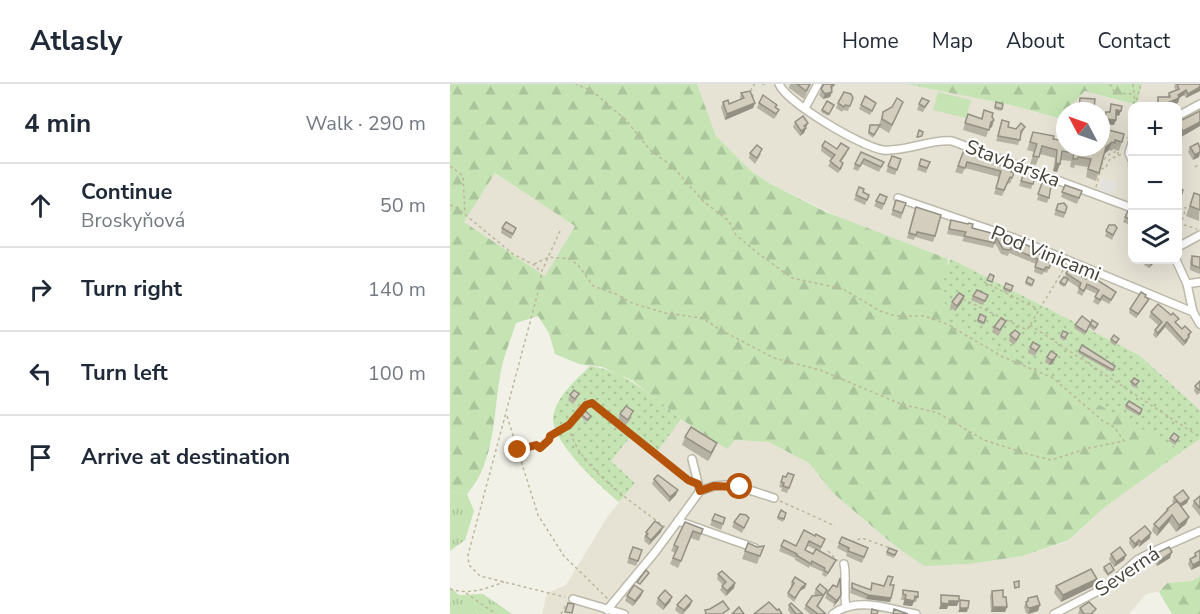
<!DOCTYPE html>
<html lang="en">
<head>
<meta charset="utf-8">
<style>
  body { margin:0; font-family:"Nunito Sans",sans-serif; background:#f6f6f7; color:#1f2937 }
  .controls { position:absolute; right:18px; top:18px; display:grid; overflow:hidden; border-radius:12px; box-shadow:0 6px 24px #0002 }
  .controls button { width:54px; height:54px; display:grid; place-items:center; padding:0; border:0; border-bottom:2px solid #e0e1e3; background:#fff; color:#1f2937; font:30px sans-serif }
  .compass { position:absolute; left:606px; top:18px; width:54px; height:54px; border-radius:50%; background:#fff; box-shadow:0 6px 24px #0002; rotate:311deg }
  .stop { position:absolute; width:18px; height:18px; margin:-14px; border:4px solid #b45309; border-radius:50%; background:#fff }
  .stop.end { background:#b45309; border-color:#fff; box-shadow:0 2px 6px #0008 }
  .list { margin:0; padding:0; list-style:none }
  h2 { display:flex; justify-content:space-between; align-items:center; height:78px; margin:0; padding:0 24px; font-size:26px }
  h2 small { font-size:20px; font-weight:400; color:#747a83 }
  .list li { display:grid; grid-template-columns:39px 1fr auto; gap:18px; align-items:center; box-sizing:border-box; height:84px; padding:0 24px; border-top:2px solid #e0e1e3 }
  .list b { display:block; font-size:22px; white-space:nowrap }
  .list p { margin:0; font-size:20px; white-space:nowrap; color:#747a83 }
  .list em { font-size:20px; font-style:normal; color:#747a83 }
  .icon { flex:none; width:33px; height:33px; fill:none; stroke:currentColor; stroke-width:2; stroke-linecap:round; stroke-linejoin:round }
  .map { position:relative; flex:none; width:750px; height:530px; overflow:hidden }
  header { display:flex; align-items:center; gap:36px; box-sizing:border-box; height:84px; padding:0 30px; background:#fff; border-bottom:2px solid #e0e1e3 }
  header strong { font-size:28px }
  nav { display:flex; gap:33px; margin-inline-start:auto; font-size:21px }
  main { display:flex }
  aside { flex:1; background:#fff }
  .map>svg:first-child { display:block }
  .residential { fill:#e6e3d5; fill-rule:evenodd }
  .grass { fill:url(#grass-tufts) }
  .forest { fill:url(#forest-firs); fill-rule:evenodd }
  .park { fill:url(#park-dots) }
  .pitch { fill:#c5e3b3 }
  .parking { fill:#e3e2de }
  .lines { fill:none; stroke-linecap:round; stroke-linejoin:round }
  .minor-casing { stroke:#bdb9aa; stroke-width:10 }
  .path { stroke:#bdb79d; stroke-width:1.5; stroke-dasharray:3 3; stroke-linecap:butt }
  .minor { stroke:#fff; stroke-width:7 }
  .wall { fill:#b5b1a3; fill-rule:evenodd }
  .shaded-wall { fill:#949084 }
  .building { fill:#d3cebd; stroke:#949084; stroke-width:1.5 }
  .route { stroke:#b45309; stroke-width:8 }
  .labels { text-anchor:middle; stroke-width:4.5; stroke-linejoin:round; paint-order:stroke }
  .street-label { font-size:20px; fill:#444136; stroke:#fff }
</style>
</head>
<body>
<header>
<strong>Atlasly</strong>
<nav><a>Home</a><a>Map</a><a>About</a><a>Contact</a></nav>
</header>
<main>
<aside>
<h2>4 min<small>Walk · 290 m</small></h2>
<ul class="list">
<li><svg class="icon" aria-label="ahead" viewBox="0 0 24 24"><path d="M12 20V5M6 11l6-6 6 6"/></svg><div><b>Continue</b><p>Broskyňová</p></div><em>50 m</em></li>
<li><svg class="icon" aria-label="right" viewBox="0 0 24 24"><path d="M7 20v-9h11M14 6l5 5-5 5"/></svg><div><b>Turn right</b></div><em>140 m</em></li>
<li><svg class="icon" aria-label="left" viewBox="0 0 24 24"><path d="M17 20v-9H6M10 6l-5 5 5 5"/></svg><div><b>Turn left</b></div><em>100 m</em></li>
<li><svg class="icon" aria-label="arrive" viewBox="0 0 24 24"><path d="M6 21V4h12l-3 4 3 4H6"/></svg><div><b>Arrive at destination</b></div></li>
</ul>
</aside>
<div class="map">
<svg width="750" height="530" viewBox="0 0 750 530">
  <defs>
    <pattern id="grass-tufts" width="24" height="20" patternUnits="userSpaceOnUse" patternTransform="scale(1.5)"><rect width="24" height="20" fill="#c5e3b3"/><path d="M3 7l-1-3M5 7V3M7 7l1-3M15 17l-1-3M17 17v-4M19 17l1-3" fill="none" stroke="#aac49b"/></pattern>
    <pattern id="forest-firs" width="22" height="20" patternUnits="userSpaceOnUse" patternTransform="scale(1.5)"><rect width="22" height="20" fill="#c5e3b3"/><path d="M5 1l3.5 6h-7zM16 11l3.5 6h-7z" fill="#aac49b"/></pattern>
    <pattern id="park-dots" width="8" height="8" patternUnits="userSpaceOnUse" patternTransform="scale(1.5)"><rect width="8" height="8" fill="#c5e3b3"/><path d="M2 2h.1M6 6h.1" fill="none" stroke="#aac49b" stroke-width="1.8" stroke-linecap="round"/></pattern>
  </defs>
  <rect width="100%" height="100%" fill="#f2f1e7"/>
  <!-- residential -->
  <g class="residential">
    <path d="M247,0H456L561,21L607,34L635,7L686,21L692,0H750V326L689,271L501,175L497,179V175L399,138L319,99L302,88L266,52ZM682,22H728V176H682ZM615,27H651V63H615Z"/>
    <path d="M45,89L125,142L95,192L14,138Z"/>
    <path d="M231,335L277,364L285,356L319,358L359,379L383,409L444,461L519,480L573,472L619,457L655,423L750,355V492L742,497L717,499L711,507L696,510L679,530H92L97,509L116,501L158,432L185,399L161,377L181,352L205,370Z"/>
  </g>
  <!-- grass -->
  <g class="grass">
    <path d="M0,408L17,410L24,427L15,456L0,467Z"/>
    <path d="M0,503L9,511L33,510L62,530H0Z"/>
  </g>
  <!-- forest -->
  <g class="forest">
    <path d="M0,0H247L266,52L302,88L319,99L376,128L498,175L494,209L719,360L730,369L655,423L619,456L573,472L519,480L474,482L444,461L383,409L359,379L319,358L285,356L277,365L231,335L183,297L152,283L129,280L105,270L99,249L88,232L66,239C61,255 54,271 51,287C43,328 46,378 17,410L0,408ZM45,89L125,142L95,192L14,138Z"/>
    <path d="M456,0H692L687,21L635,7L608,34L561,21Z"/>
    <path d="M750,492V530H722L709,508L717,499L742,497Z"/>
  </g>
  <!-- park -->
  <g class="park">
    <path d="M501,175L689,271L750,326V355L730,369L719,360L497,236C495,219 490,189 501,175Z"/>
    <path d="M140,282C176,287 203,313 231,335L205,371L181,352L161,377L185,399L169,418C151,403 103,359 103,335C104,314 127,295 140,282Z"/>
  </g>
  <!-- pitch -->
  <path class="pitch" d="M488,8L521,16L516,34L483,26Z"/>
  <!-- parking -->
  <path class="parking" d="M652,94L668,100L660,111L648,106Z"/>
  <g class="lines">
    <!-- minor casing -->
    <g class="minor-casing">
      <g id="minor">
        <path d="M329,0C337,19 412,63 433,66C457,68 479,55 502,57L682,124"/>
        <path d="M355,24L368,0"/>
        <path d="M728,32L750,20"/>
        <path d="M682,59L679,69L682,76"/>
        <path d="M448,114L564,154L743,228"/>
        <path d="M728,163L750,151"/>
        <path d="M726,176L737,200L743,228L750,240"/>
        <path d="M737,200L750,198"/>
        <path d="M242,375L250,407"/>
        <path d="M228,437L305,464"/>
        <path d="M394,480C397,494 393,508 396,522"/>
        <path d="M123,515L174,530"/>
        <path d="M157,526L206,467L250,407L264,402L275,401L290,403L324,414"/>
        <path d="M383,530C407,512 439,525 466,530"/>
        <path d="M604,530L658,502L687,476L702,468L750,447"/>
      </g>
    </g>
    <!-- path -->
    <g class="path">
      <path d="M312,0H316"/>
      <path d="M660,0L665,9L685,10"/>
      <path d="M683,0L685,20"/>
      <path d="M303,13L301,4L305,0"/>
      <path d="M685,22L691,0"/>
      <path d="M681,37L682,32"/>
      <path d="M677,54L682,51"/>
      <path d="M668,71V67C658,69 653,74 651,84L655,85L660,75L672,70"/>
      <path d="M678,81L682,92"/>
      <path d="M0,82L13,92L15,130"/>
      <path d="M745,83L750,80"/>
      <path d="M646,103L651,84"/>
      <path d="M0,121L7,124L63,170L86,182L90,188"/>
      <path d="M728,131L730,123L736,124L731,140"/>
      <path d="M728,139L747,145"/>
      <path d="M110,147L91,189V197L18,471L19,481L30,492L115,513"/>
      <path d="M84,180L99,173L120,175L129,182L143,202L166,210L182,219L215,229L252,234L269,245L324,274L370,286L451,320L488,329L534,356L578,370L601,376L639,364L674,357L664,343L653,337L603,294L553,273L497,240L474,232H446L430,227L393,205L342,194L309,170L286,151L279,137L253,117L223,83L200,66L176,36L142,7L126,0"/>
      <path d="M534,198L588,225"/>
      <path d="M513,215L577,246L615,183"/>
      <path d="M580,241L745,350"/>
      <path d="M57,332L88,431L114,472L158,515"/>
      <path d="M69,365L86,361L90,364L99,356L100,352L117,342"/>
      <path d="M330,417L385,442"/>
      <path d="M215,443C186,421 123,380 119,341L136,321L142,319L242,397"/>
      <path d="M402,458L412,454L440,464"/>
      <path d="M378,467L388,477"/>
      <path d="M0,505C20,511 35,505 54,498"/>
      <path d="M16,509L46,530"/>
      <path d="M111,530L117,519"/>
    </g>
    <!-- minor -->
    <use href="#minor" class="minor"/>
  </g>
  <!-- wall -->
  <g class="wall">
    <path d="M340,0H361L354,15L339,4Z"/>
    <path d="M374,0H385L382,6L380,13L373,15L369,11Z"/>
    <path d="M725,0H750V7L736,14L734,11L729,14L728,19L720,22H707V18L708,13H717L719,9L726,6L724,3Z"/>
    <path d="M291,9L305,19L303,24L275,36L271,23L273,18L279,20L290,16V14Z"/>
    <path d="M403,14L398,27L393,26L392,28L386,24L388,19Z"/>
    <path d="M479,17L473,28L467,26L469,20Z"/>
    <path d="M546,18L553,20L551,27L544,25Z"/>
    <path d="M309,19L327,21L326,24L327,31L324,35L307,24Z"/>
    <path d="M426,19L420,31L409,25L411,21Z"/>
    <path d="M384,21L378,32L371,28L372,26Z"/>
    <path d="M450,26L439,49L429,43L423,54L418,50L420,41H429L433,28Z"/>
    <path d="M534,26L542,33V43L539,45L536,53L513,46L518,30L531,35Z"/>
    <path d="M750,27V42L731,53L728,46V38Z"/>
    <path d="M552,36L558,43L566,45L575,43L573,48L571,51L568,61L546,57Z"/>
    <path d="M345,38L356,44L354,49L350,52L343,43Z"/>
    <path d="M651,44L672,58L669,67L663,65L662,67L659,66L654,70L646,97L636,93L638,83L625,81L624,84L620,83L621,77L611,76L607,88L603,87L605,74L590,70L586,81L580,80L584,68L577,66L583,48L628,64L642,66L643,63H651Z"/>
    <path d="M372,62L387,65L397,69L391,78L393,79L392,84L388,89L378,82L382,75L371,67Z"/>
    <path d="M740,63L750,64L749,73L743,76L738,68Z"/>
    <path d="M514,66L564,89L560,100L558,99L552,112L544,110L549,93L515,84L512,90L505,88Z"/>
    <path d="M411,68L434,78L429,88L412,80L408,87L403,85Z"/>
    <path d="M300,69L311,70L305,80L299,74Z"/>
    <path d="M442,72L451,75L445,91L436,88Z"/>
    <path d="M471,75L480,78L476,89L467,86Z"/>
    <path d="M574,89L585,93L581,105L569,102Z"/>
    <path d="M592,99L599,114L597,119L587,116Z"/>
    <path d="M615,101L632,107L627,120L611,113Z"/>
    <path d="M409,103L413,108L419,111L415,121L404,116Z"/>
    <path d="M744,109L750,111L749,137L736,132Z"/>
    <path d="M430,110L437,113L432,126L424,122Z"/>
    <path d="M446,116L456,119L451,135L441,131Z"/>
    <path d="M608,120L617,123L614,134L604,131Z"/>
    <path d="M682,127V142L673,138L675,133Z"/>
    <path d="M464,128L485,152L483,158L465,153L464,156L457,154Z"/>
    <path d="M501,136L582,167L595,177L601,179L597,189L594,188L592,191L584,188L586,180L559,169L558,172L551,170L545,159L543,164L512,157L514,153L497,150Z"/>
    <path d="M659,141L667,144L662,156L655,152Z"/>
    <path d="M52,144L64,149L61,155L51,149Z"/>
    <path d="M742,172L750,173V190L740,186V177Z"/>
    <path d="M696,177H706L699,184L694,181Z"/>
    <path d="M629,187L628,190L664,213L659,220L652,216L648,221L643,218L647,210L636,205L632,212L627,209L629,204L617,196L614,203L609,200L610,198L615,193L616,189Z"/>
    <path d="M578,193L584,196L581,203L575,200Z"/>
    <path d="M556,199L563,202L560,209L553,206Z"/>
    <path d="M538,211L533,221L521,216L523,212Z"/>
    <path d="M695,213L699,215L697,219L686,234L679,229L680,225Z"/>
    <path d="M502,218H512L505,227L500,223Z"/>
    <path d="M701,228L727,240L732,245L741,248L737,258L733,262L715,243L706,254L703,251L705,246L708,241L699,233Z"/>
    <path d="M530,230L536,233L533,241L527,238Z"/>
    <path d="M632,232L647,243L644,247L639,243L635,251L624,244Z"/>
    <path d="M556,237L548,252L542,248L544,243Z"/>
    <path d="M618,249L614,257L610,254L611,252Z"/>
    <path d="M570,250L568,255L564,261L559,257L560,251Z"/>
    <path d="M661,255L668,258L665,262L660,258Z"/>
    <path d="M590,262L585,272L578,269L580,263Z"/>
    <path d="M629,267L665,285L662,288L628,269Z"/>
    <path d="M597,273L605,276L602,280L599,281L595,278Z"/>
    <path d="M689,297L685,304L681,301V298Z"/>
    <path d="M750,297V309L747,311L744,307L745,302Z"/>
    <path d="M120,311L127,315L123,320L118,316Z"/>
    <path d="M676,321L692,325L689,332L675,324Z"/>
    <path d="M170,330L182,333L176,341L168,336Z"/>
    <path d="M132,331L140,334L137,338L131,333Z"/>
    <path d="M235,353L264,366L258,377L232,361Z"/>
    <path d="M720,354L728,355L725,361L719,357Z"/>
    <path d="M344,391L337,409L331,407L332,404L329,403L331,398L336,393Z"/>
    <path d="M204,395L226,411L219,418L202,400Z"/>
    <path d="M750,412V432L742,422L744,417Z"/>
    <path d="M724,413L739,414L737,419L731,423L736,440L726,448L719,438L707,452L702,447L704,440L715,428L717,425L724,419L722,418Z"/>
    <path d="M331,426L336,429L333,438L327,435Z"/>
    <path d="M265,430L275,434L271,446L260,441Z"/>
    <path d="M299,434L292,449L282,443L284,438Z"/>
    <path d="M235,438L253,445L249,457L241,454L228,484L220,480L225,469L221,467Z"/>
    <path d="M196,448H211L199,461L194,457L195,455L194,454Z"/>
    <path d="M365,452L375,455L370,467L384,481L376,493L372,491L373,488L360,482L359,484L345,476V474L329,467L334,456L346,462ZM358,462L366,466L363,470L355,466Z"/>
    <path d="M680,454H700L689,463L688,461L683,465L679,459Z"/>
    <path d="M298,459L307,463L314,462L307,480L292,475Z"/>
    <path d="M389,459L418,464L412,479L396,472L397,469L387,464Z"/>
    <path d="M183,463L192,466L186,482L177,479Z"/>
    <path d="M439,464L447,467L444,474L436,471Z"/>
    <path d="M750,466L741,486L738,480L740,475L743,474L745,469Z"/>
    <path d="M661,470L676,471L674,476L664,483L659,475Z"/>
    <path d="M705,470L720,474L707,482L703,475Z"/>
    <path d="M654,483L663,488L658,492L653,486Z"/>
    <path d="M268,490L285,499L284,504L276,512L270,506L273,501L267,495Z"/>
    <path d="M342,498L356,500L355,504L350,507L344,518L337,512L342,502L341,501Z"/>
    <path d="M402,499L420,506L422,499L434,502L440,501L441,514L440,518L416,515L400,509L401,503Z"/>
    <path d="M606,502H644L611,518L604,509Z"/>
    <path d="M387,503L389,516L383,523L384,520L375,514L377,509Z"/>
    <path d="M366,505L375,510L368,523L376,530H360L354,525L356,521L366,512L364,510Z"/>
    <path d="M453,506L468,513L466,518H464L462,522L453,521L454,516H451Z"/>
    <path d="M193,507L191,512L183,522L175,517L177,512Z"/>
    <path d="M542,507L553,513L557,523L555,528H541L540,512Z"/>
    <path d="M222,513L220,518L213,526L206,520L208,514Z"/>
    <path d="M578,514L588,527L578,530L576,529L574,523Z"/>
    <path d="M242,517L240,522L233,530H230L225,526L227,521Z"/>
    <path d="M339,521L353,530H341L338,526Z"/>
    <path d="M630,524L644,530H628Z"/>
  </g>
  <!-- shaded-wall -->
  <g class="shaded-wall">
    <path d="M750,3V7L736,14L738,10Z"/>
    <path d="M736,6L734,11L726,16L728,11Z"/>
    <path d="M382,8L380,13L373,15L375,10Z"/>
    <path d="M729,14L728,19L720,22H715V20Z"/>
    <path d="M305,19L303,24L275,36L277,30Z"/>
    <path d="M629,24L644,25V27H628Z"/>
    <path d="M666,26L671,27L669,32L665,31Z"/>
    <path d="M655,35L666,36L664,41L653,40Z"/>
    <path d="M544,36L542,43L538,45L541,38Z"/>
    <path d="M750,38V42L731,53L733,47Z"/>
    <path d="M358,39L354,49L350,52L354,42Z"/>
    <path d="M662,58L659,66L653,71L656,63Z"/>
    <path d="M750,68L749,73L743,76L745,71Z"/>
    <path d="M606,79L610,80L607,88L603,87Z"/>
    <path d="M704,176H707L699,184L701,179Z"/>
    <path d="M514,212L512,218L505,227L507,222Z"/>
    <path d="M699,215L697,219L686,234L688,230Z"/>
    <path d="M717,238L715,243L706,254L708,249Z"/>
    <path d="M741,248L737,258L733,262L738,251Z"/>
    <path d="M607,271L602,280L599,281L601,276Z"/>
    <path d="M267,359L264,366L258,377L261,369Z"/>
    <path d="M228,406L226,411L219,418L220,413Z"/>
    <path d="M739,414L737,419L728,425L730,420Z"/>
    <path d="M722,431L719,438L707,452L709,445Z"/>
    <path d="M739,433L736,440L726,448L729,441Z"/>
    <path d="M213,443L211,448L199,461L201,456Z"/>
    <path d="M701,449L700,454L689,463L691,458Z"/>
    <path d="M689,456L688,461L683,465L685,460Z"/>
    <path d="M722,468L720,474L707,482L709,477Z"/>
    <path d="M676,471L674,476L664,483L666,478Z"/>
    <path d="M750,477V482L741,486L743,481Z"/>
    <path d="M647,495L644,502L611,518L613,511Z"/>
    <path d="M285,499L284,504L276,512L277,507Z"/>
    <path d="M356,500L355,504L350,507L344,518L352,503Z"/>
    <path d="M193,507L191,512L183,522L185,517Z"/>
    <path d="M391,511L389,516L383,523L385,519Z"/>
    <path d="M418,511L441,514L440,518L416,515Z"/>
    <path d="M222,513L220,518L213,526L215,521Z"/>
    <path d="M455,515L464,517L462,522L453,521Z"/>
    <path d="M242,517L240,522L232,530L234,526Z"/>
    <path d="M499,517H509L507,522H498L497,525H489L491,519Z"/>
    <path d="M590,521L588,527L578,530L580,524Z"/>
    <path d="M543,523H557L555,528H541Z"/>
    <path d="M510,524H518L517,528H508Z"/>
  </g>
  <!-- building -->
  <g class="building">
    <path d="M347,0H360L356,7Z"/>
    <path d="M374,0H384V1L381,2L382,8L375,10L371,5Z"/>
    <path d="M727,0H750V3L738,10L736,6L728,11L729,14L715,20V22H708V13H720L719,9L729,5Z"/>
    <path d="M300,7L305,19L277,30L273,18L278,16L279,20L294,14L291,9Z"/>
    <path d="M394,8L401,10L403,14L400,22L395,21L394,23L388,19Z"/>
    <path d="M313,11L327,21L325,23L329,26L326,30L309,19Z"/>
    <path d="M415,12L426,19L422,27L411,21Z"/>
    <path d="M447,14L453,18L442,41L432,35L433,28L442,23Z"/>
    <path d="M472,14L479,17L475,23L469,20Z"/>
    <path d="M630,14L645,15L644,25L629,24Z"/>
    <path d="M377,17L384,21L379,30L372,26Z"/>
    <path d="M546,18L553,20L552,25L545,23Z"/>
    <path d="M661,20L672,22L671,27L666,26V36L655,35L656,28H660Z"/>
    <path d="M534,26L543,29L542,33L544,36L541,38L539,46L515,39L518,30L532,35Z"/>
    <path d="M750,27V38L733,47L728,38Z"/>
    <path d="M353,32L358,39L354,42L356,44L351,47L345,38Z"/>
    <path d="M552,36L559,38L558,43L566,45L571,39L575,43L571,47L570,56L548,52Z"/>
    <path d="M420,41H430L424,51L419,48Z"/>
    <path d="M651,44L674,50L672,58L665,56V59L662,58L656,63L649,89L638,85L641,75L628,73L627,75H623L624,69L612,67L610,80L606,79L607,66L592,62L589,73L583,72L587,60L580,58L583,48L604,52L603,55L615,57V63H628L643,66L644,63H651Z"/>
    <path d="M469,46L473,48L472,52L468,53H467Z"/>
    <path d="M375,57L387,65L391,59L399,64L390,77L393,79L390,85L380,77L385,71L372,62Z"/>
    <path d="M748,59L750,64V68L745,71L740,63Z"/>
    <path d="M307,61L312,65L307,74L300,69Z"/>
    <path d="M514,66L542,75L545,77L544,80L562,85L561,88L564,89L562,94L560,93L554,106L546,104L551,87L517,78L515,84L508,82Z"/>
    <path d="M411,68L434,78L431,83L414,75L410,82L405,80Z"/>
    <path d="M442,72L451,75L447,86L438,82Z"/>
    <path d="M471,75L480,78L477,84L469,81Z"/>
    <path d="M574,89L585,93L583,100L571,97Z"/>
    <path d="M592,99L601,102L599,114L588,110Z"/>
    <path d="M615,101L632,107L629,114L612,108Z"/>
    <path d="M409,103L414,105L413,108L419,111L417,116L406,111Z"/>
    <path d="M728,104L733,106L729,119H728Z"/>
    <path d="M744,109L750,111V126L740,122Z"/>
    <path d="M430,110L437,113L434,120L426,117Z"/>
    <path d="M446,116L456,119L452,129L443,126Z"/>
    <path d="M614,119L617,123L615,129L606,126L608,120Z"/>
    <path d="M466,123L491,131L485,152L467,148L466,151L459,149Z"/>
    <path d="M679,125L682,127V136L675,133Z"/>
    <path d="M501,136L518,140L519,139L523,140L522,144L564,155L583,164L582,167L597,173L595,177L601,179L599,184L596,183L594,186L585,183L588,175L561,164L560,166L553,165L546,153L545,159L514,152L516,148L499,145Z"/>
    <path d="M56,138L66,144L63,150L52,144Z"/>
    <path d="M659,141H665L667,144L663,151L656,147Z"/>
    <path d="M742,172L750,173V184L742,181Z"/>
    <path d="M697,176H704L701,179L696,177Z"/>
    <path d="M621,182L629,187L627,189L636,195L638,190L666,208L661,216L653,211L650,216L645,213L649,206L637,200L634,207L629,204L631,199L616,189Z"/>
    <path d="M540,190L544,192L542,198L537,196Z"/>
    <path d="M578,193L584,196L582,201L576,198Z"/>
    <path d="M614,193L618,195L615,201L610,198Z"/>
    <path d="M556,199L563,202L561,207L554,204Z"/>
    <path d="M527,206L538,211L535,217L523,212Z"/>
    <path d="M691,208L696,211L695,213L699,215L688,230L680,225Z"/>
    <path d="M509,209L514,212L507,222L502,218Z"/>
    <path d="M708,220L721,231L723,229L729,235L725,238L732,245L735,242L741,248L738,251L739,253L734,257L717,238L708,249L705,246L712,238L701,228Z"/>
    <path d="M530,230L536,233L534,239L528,236Z"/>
    <path d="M632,232L641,239L642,236L648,240L645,244L640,240L636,248L625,241Z"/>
    <path d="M551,234L556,237L550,246L544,243Z"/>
    <path d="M565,246L570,250L566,256L560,251Z"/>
    <path d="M613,247L618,249L615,254L611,252Z"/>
    <path d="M664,251L669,255L666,259L661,255Z"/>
    <path d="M583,258L590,262L586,267L580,263Z"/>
    <path d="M632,261L665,282L663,286L629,267Z"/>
    <path d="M601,267L607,271L604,275L601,276L597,273Z"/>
    <path d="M684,294L689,297L686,301L681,298Z"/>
    <path d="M750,297V305L749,306L745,302Z"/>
    <path d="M124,306L129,310L125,315L120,311Z"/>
    <path d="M679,317L692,325L690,330L676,321Z"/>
    <path d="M176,322L183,327L178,336L170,330Z"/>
    <path d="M135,327L141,332L138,336L132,331Z"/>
    <path d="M241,343L267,359L261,369L235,353Z"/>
    <path d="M724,349L729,353L726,358L720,354Z"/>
    <path d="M338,389L344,391L339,404L333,402L334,399L331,398L333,392L336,393Z"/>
    <path d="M208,391L228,406L220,413L204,395Z"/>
    <path d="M733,406L739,414L730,420L724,413Z"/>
    <path d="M750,412V424L744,417Z"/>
    <path d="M727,417L739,433L729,441L722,431L709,445L704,440L718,426L717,425Z"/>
    <path d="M331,426L336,429L334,435L328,433Z"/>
    <path d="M265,430L275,434L273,440L262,436Z"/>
    <path d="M290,430L296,431L299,434L294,444L284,438Z"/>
    <path d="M205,437L213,443L201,456L196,452L198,450L196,448Z"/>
    <path d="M235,438L253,445L251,450L243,447L231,477L223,474L228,463L224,461Z"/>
    <path d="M695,442L701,449L691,458L689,456L685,460L680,454Z"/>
    <path d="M354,446L365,452L366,450L375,455L371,463L359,457L355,466L363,470L366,465L386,476L378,489L374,486L375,484L362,477L361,480L346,471L347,470L331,462L334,456L346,462Z"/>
    <path d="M392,453L418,464L414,473L398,467L399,464L389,459Z"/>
    <path d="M298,459L307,463L314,462L310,472L295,467Z"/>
    <path d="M183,463L192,466L188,477L179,474Z"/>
    <path d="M670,463L676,471L666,478L661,470Z"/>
    <path d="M719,463L722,468L709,477L705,470Z"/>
    <path d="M439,464L447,467L445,471L437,468Z"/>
    <path d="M750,466V477L743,481L740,475L746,472L745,469Z"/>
    <path d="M660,479L664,486L658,490L654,483Z"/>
    <path d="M641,485L647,495L613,511L606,502Z"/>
    <path d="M196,486L199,489L190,500L187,498Z"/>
    <path d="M272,487L285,499L277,507L272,502L276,498L268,490Z"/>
    <path d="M438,492L443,493L440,501H444L441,514L418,511L402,504V499L421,506L422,499L434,502Z"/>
    <path d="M345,493L356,500L352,503L345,514L338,509L344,499L342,498Z"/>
    <path d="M390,494L391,511L385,519L386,516L377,509L383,501L387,503Z"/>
    <path d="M569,497V503L565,504L564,498Z"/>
    <path d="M370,500L377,506L367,522L376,530H368L356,521L362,512L373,511L366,505Z"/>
    <path d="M184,501L193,507L185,517L177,512Z"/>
    <path d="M215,506L222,513L215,521L208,514Z"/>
    <path d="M453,506L468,508V513L465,512L464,517L455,515L456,511L453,510Z"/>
    <path d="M553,506V513H556L557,523H543L542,507Z"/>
    <path d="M236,511L242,517L234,526L227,521Z"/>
    <path d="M491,511L509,512V517H499V520L491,519Z"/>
    <path d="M587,512L590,521L580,524L577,523L576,518L578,517V514Z"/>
    <path d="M510,516L519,517L518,524H510Z"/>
    <path d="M273,517L279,525L272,530H256L255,526L260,525Z"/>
    <path d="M319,518L327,526L329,525L332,530H304Z"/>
    <path d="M639,518L646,525L641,530H634L630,524Z"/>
    <path d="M118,519L124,520L122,529L115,528Z"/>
    <path d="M341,519L353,530H346L339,521Z"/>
    <path d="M289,523L294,530H282Z"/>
    <path d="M422,525L428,527L427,530H421Z"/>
    <path d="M444,525L458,530H443Z"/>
  </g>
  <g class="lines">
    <!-- route -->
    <path class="route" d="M68,366L86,361L90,364L99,356L100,352L119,341L136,321L142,319L238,396L248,400L250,407L264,402L290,403"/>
  </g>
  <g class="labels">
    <!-- street labels -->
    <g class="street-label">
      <text transform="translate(563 79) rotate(21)" y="7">Stavbárska</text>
      <text transform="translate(596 169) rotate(22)" y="7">Pod Vinicami</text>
      <text transform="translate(677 487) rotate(-34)" y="7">Severná</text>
    </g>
  </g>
</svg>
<div class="controls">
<button>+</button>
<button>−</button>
<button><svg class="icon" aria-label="layers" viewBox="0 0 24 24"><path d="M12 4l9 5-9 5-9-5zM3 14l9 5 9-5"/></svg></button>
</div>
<svg class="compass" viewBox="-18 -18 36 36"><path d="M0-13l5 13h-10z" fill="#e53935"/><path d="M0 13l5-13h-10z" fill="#747a83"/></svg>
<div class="stop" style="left:290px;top:403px"></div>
<div class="stop end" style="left:68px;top:366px"></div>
</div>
</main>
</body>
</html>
